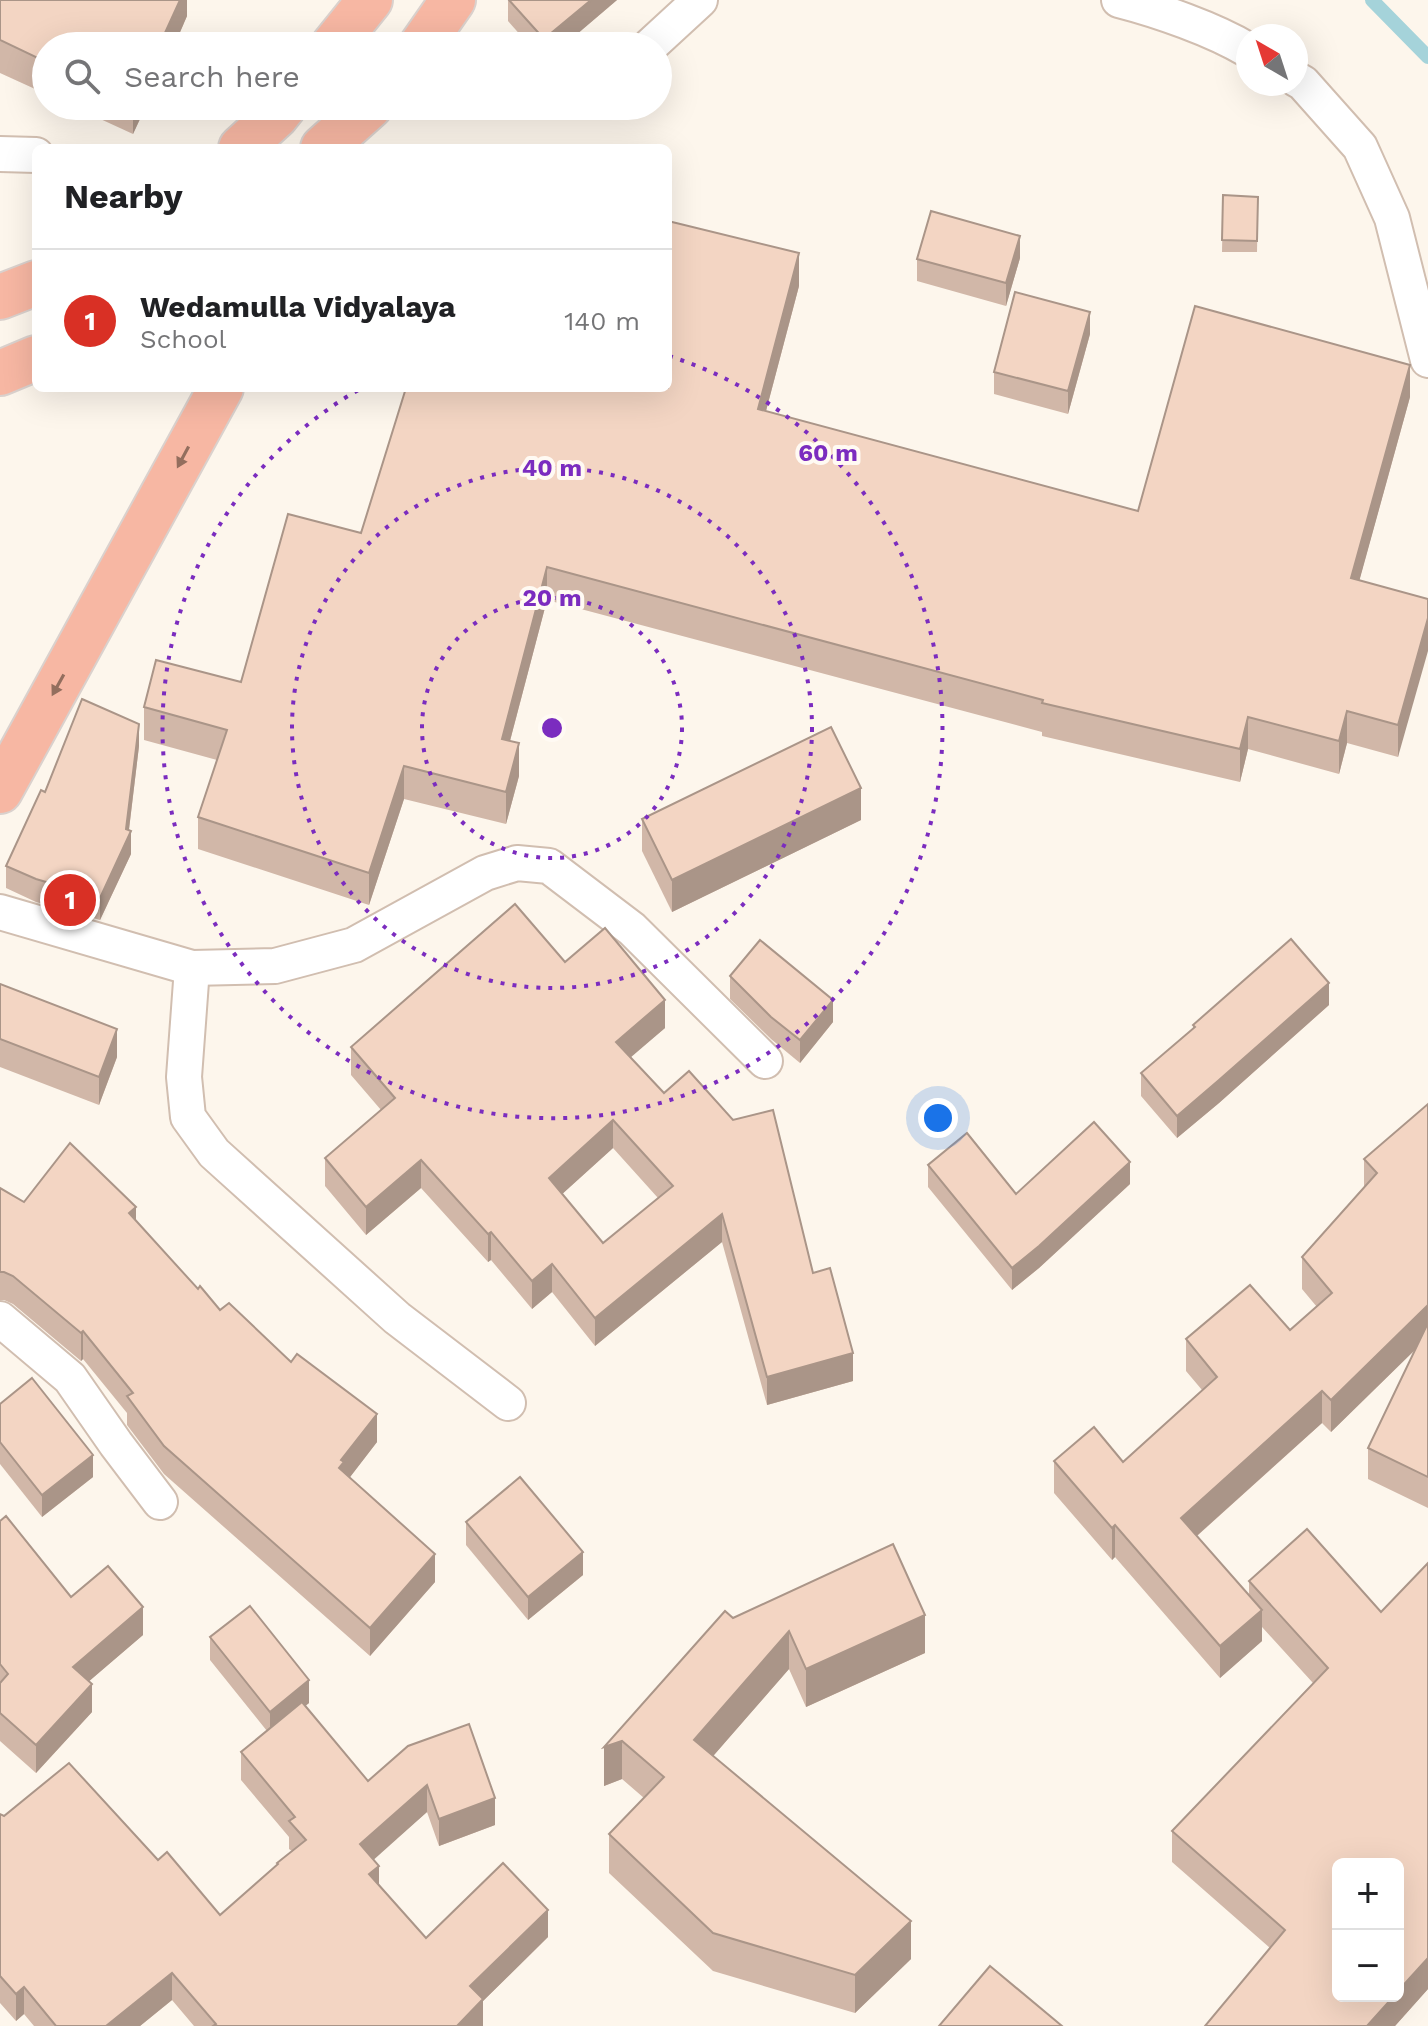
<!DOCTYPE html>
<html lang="en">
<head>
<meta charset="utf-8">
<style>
  body { margin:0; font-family:"Work Sans",sans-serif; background:#f2f2f2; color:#202124 }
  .controls { position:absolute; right:24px; bottom:24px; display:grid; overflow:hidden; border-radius:12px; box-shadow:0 8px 32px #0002 }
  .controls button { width:72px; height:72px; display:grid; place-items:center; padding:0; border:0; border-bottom:2px solid #e0e0e0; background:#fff; color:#202124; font:40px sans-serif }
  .compass { position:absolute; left:1236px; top:24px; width:72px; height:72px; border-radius:50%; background:#fff; box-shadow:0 8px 32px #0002; rotate:321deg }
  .you { position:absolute; left:938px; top:1118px; width:28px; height:28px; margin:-20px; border:6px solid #fff; border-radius:50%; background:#1a73e8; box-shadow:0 0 0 12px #1a73e833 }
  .badge { display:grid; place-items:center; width:52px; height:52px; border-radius:50%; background:#d93025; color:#fff; font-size:26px; font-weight:700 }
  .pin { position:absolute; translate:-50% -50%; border:4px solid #fff; box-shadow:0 2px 8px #0006 }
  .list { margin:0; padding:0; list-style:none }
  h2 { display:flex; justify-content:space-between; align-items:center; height:104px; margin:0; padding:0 32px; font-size:34px }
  h2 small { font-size:26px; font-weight:400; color:#757577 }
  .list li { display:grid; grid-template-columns:52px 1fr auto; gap:24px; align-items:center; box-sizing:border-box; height:144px; padding:0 32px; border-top:2px solid #e0e0e0 }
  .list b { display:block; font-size:30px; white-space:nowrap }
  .list p { margin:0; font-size:26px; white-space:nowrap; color:#757577 }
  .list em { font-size:26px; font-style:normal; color:#757577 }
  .icon { flex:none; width:44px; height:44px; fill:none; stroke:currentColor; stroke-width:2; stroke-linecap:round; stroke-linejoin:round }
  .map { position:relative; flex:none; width:1428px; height:2026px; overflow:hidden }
  .search { position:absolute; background:#fff; box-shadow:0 8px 32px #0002; left:32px; top:32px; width:640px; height:88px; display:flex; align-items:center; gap:20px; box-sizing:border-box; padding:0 28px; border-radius:44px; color:#757577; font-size:30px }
  .panel { position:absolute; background:#fff; box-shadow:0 8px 32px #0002; left:32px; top:144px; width:640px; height:248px; border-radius:12px }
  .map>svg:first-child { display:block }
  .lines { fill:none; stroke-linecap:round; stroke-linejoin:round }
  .stream { stroke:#a5d3da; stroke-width:14 }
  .street-casing { stroke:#d1beb0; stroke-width:38 }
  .highway-casing { stroke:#dad1cd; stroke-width:48 }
  .street { stroke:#fff; stroke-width:34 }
  .highway { stroke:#f7b7a3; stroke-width:44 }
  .wall { fill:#d1b7a8; fill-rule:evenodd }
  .shaded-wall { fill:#aa9588 }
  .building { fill:#f3d5c3; stroke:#aa9588; stroke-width:2; fill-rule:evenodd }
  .oneway { fill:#936e5e }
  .ring { fill:none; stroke:#7b2cbf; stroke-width:4; stroke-dasharray:4 8 }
  .centre { fill:#7b2cbf; stroke:#fffaf3; stroke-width:4 }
  .ring-label { font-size:24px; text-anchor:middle; font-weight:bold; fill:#7b2cbf; stroke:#fffaf3; stroke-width:8; stroke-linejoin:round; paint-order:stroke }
</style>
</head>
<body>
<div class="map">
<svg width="1428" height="2026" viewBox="0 0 1428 2026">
  <rect width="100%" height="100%" fill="#fdf6ec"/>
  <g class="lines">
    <!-- stream -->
    <path class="stream" d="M1372,0L1428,57"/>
    <!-- street casing -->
    <g class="street-casing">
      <g id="street">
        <path d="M1119,0C1158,10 1213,29 1248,50"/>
        <path d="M650,46L700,0"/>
        <path d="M1296,79L1303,83L1360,147L1392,218L1428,360"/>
        <path d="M0,154L36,155"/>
        <path d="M0,912L192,968L184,1077L188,1117L214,1153L397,1318L508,1403"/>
        <path d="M192,968L275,966L354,945L485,873L517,863L549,866L632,929L765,1061"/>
        <path d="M0,1319L70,1378L116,1444L160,1502"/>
      </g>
    </g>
    <!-- highway casing -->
    <g class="highway-casing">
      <g id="highway">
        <path d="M333,46L370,0"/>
        <path d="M421,46L453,0"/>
        <path d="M241,148L276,116L284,106"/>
        <path d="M323,148L370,106"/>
        <path d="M0,297L36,283"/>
        <path d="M0,373L36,358"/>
        <path d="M0,791L221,388"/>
      </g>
    </g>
    <!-- street -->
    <use href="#street" class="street"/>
    <!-- highway -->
    <use href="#highway" class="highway"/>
  </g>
  <!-- wall -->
  <g class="wall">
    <path d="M0,0H187V16L174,46H46V94L0,73Z"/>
    <path d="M508,0H617L563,46H530L508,21Z"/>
    <path d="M72,106H146L133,134Z"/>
    <path d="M1223,195L1258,197L1257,252H1222Z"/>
    <path d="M1020,258L1006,306L917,281V259Z"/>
    <path d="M799,286L766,411L1138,511L1410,397L1359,581L1428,599L1398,757L1347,743L1339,774L1248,749L1240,782L1042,736V732L547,600L510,741L519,776L506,824L404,799L369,905L198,849V817L217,760L144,740V707L241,682L361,533L668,388Z"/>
    <path d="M1090,334L1068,414L994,394V372Z"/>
    <path d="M139,746L129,830L131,854L100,920L36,902L6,888V866L45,792Z"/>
    <path d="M642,819L861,820L672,912L642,851Z"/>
    <path d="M565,962L665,1028L630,1057L813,1273L853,1381L767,1405L722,1242L595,1346L552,1292L532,1309L491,1260L488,1262L421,1188L366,1235L325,1186V1158L381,1110L351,1075V1047ZM613,1148L658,1198L603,1243L562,1194Z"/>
    <path d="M730,976L833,1022L800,1063L771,1039L730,999Z"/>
    <path d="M0,984L117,1057L99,1105L0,1067Z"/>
    <path d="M1329,1005L1219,1103L1177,1138L1141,1096V1073L1193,1029V1025Z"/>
    <path d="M1428,1104V1508L1368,1479V1448L1416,1349L1331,1432L1322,1423L1197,1536L1249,1595V1581L1381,1612L1428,1563V1989L1395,2026H1205L1270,1948L1172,1862V1831L1313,1683L1262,1627V1641L1220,1678L1115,1557L1112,1560L1054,1493V1461L1123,1462L1202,1390L1186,1371V1339L1290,1330L1317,1307L1302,1289V1257L1364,1187V1159Z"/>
    <path d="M928,1165L1016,1194L1130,1184L1039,1268L1012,1290L928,1187Z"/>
    <path d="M0,1188L24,1202L136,1221L198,1289L220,1310L291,1362L377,1442L349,1478L435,1582L370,1656L164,1474L127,1425V1413L83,1359L81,1361L13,1304L4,1300H0Z"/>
    <path d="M0,1404L93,1477L42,1517L0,1464Z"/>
    <path d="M0,1521L71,1597L143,1635L89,1681L92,1712L36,1773L0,1741Z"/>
    <path d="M466,1522L583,1575L528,1620L466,1545Z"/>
    <path d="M733,1618L925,1653L806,1707L789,1669L713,1756L911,1959L855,2013L713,1971L609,1873V1834L644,1798L622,1779L604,1786V1747Z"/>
    <path d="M210,1637L309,1703L305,1706L368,1781L408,1746L495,1825L439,1846L427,1812L373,1859L379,1885L426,1938L548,1937L483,2001V2026H194L172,2000L140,2026H34L24,2014L16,2021L0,2003V1814L158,1860L220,1915L277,1865V1863L292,1851L289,1849V1837L241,1780V1752L267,1731L210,1660Z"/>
  </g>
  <!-- shaded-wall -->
  <g class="shaded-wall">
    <path d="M180,0H187V16L174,46H159Z"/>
    <path d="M591,0H617L563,46H544V39Z"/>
    <path d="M133,106H146L133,134Z"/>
    <path d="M1020,236V258L1006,306V283Z"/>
    <path d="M799,253V286L758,441V409Z"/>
    <path d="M1090,312V334L1068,414V391Z"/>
    <path d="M1410,365V397L1351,611V578Z"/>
    <path d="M547,567V600L502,771V739Z"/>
    <path d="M1428,618V651L1398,757V725Z"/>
    <path d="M1347,711V743L1339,774V741Z"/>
    <path d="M1248,717V749L1240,782V749Z"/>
    <path d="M139,724V746L128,837L131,831V854L100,920V898L126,829Z"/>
    <path d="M519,743V776L506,824V792Z"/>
    <path d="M404,766V799L369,905V873Z"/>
    <path d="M861,788V820L672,912V880Z"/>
    <path d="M1329,983V1005L1219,1103L1177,1138V1116Z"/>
    <path d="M665,1000V1028L616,1070V1042Z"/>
    <path d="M833,1000V1022L800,1063V1040Z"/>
    <path d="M117,1029V1057L99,1105V1077Z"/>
    <path d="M613,1120V1148L549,1206V1178Z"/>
    <path d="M421,1160V1188L366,1235V1207Z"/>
    <path d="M1130,1162V1184L1039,1268L1012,1290V1268Z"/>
    <path d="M136,1207V1235L129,1213Z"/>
    <path d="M722,1214V1242L595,1346V1318Z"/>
    <path d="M491,1232V1260L488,1262V1234Z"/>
    <path d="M552,1264V1292L532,1309V1281Z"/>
    <path d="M1428,1305V1337L1331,1432V1400Z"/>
    <path d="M83,1331V1359L81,1361V1333Z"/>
    <path d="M853,1353V1381L767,1405V1377Z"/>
    <path d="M1322,1391V1423L1181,1550V1518Z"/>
    <path d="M377,1414V1442L344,1485L339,1468L341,1460Z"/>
    <path d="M93,1455V1477L42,1517V1495Z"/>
    <path d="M1115,1525V1557L1112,1560V1528Z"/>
    <path d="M583,1552V1575L528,1620V1597Z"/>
    <path d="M435,1554V1582L370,1656V1628Z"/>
    <path d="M143,1607V1635L73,1695V1667Z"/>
    <path d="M1262,1610V1641L1220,1678V1646Z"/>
    <path d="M925,1615V1653L806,1707V1669Z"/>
    <path d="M789,1631V1669L694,1778V1740Z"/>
    <path d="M309,1680V1703L270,1734V1712Z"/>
    <path d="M92,1684V1712L36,1773V1745Z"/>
    <path d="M622,1741V1779L604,1786V1747Z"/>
    <path d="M427,1785V1812L360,1872V1844Z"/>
    <path d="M495,1798V1825L439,1846V1819Z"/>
    <path d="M379,1866V1893L369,1874Z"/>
    <path d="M548,1910V1937L483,2001V2026H457L470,1986Z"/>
    <path d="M911,1921V1959L855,2013V1975Z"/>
    <path d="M1428,1958V1989L1395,2026H1367L1394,1996H1398V1991Z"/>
    <path d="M172,1973V2000L140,2026H106Z"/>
    <path d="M24,1987V2014L16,2021V1994Z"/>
  </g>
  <!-- building -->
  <g class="building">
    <path d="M0,0H180L159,46H46V62L0,40Z"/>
    <path d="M509,0H591L544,39Z"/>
    <path d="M1223,195L1258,197L1257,241L1222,240Z"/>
    <path d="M931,211L1020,236L1006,283L917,259Z"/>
    <path d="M668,221L799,253L758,409L1138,511L1195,306L1410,365L1351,578L1428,599V618L1398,725L1347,711L1339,741L1248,717L1240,749L1042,703L1043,700L547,567L502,739L519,743L506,792L404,766L369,873L198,817L227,730L144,707L156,660L241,682L288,514L361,533L406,388H668Z"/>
    <path d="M1015,292L1090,312L1068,391L994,372Z"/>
    <path d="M82,699L139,724L126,829L131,831L100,898L36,879L6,866L41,790L45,792Z"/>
    <path d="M831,727L861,788L672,880L642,819Z"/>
    <path d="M515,904L565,962L605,928L665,1000L616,1042L664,1093L689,1071L733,1120L773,1110L813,1273L830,1268L853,1353L767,1377L722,1214L595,1318L552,1264L532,1281L491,1232L488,1234L421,1160L366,1207L325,1158L395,1098L351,1047ZM613,1120L673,1186L603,1243L549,1178Z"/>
    <path d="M1291,939L1329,983L1219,1080L1177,1116L1141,1073L1195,1027L1193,1025Z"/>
    <path d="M760,940L833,1000L800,1040L771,1017L730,976Z"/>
    <path d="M0,984L117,1029L99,1077L0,1039Z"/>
    <path d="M1428,1104V1305L1331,1400L1322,1391L1181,1518L1262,1610L1220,1646L1115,1525L1112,1528L1054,1461L1094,1427L1123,1462L1217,1377L1186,1339L1250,1285L1290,1330L1332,1293L1302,1257L1377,1173L1364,1159Z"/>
    <path d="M1094,1122L1130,1162L1039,1246L1012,1268L928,1165L967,1133L1016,1194Z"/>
    <path d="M70,1143L136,1207L129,1213L198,1289L200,1286L220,1310L229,1303L291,1362L297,1354L377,1414L341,1460L344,1462L339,1468L435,1554L370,1628L164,1446L127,1396L133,1393L83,1331L81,1333L13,1276L4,1272H0V1188L24,1202Z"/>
    <path d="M1428,1323V1477L1368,1448Z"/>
    <path d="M32,1378L93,1455L42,1495L0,1442V1404Z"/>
    <path d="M520,1477L583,1552L528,1597L466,1522Z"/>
    <path d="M6,1516L71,1597L108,1566L143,1607L73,1667L92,1684L36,1745L0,1713V1683L8,1674L0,1664V1521Z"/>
    <path d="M1307,1529L1381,1612L1428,1563V1958L1398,1991V1864H1338V1996H1394L1367,2026H1205L1285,1930L1172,1831L1328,1668L1249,1581Z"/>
    <path d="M893,1544L925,1615L806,1669L789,1631L694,1740L911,1921L855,1975L713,1933L609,1834L664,1777L622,1741L604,1747L725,1611L733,1618Z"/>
    <path d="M250,1606L309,1680L270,1712L210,1637Z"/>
    <path d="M302,1702L368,1781L408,1746L469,1724L495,1798L439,1819L427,1785L360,1844L379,1866L369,1874L426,1938L503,1863L548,1910L470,1986L483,1999L457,2026H213L216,2024L172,1973L106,2026H56L24,1987L16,1994L0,1976V1814L4,1816L69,1763L158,1860L167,1852L220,1915L278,1864L277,1863L306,1840L289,1821L295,1817L241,1752Z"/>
    <path d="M990,1966L1062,2026H939Z"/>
  </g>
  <!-- one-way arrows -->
  <defs><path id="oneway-solid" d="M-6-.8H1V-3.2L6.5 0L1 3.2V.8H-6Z" transform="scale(2)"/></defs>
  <g class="oneway">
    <use href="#oneway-solid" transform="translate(183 457) rotate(118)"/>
    <use href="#oneway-solid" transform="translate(58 685) rotate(119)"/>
  </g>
  <!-- distance rings -->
  <g class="ring">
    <circle cx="552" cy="728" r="130"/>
    <circle cx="552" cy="728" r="260"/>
    <path d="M669 356A390 390 0 1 1 360 389"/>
  </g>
  <circle cx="552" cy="728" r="12" class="centre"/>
  <g class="ring-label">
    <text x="828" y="461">60 m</text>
    <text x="552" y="476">40 m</text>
    <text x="552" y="606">20 m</text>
  </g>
</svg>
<div class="controls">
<button>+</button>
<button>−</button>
</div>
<svg class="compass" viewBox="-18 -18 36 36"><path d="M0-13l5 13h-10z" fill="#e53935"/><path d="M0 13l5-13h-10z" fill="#757577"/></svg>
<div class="you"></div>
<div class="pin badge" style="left:70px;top:900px">1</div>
<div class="search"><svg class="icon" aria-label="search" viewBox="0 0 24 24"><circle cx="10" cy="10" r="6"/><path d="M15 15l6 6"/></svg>Search here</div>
<section class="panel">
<h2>Nearby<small></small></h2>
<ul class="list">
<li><span class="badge">1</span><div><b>Wedamulla Vidyalaya</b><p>School</p></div><em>140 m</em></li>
</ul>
</section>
</div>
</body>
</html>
